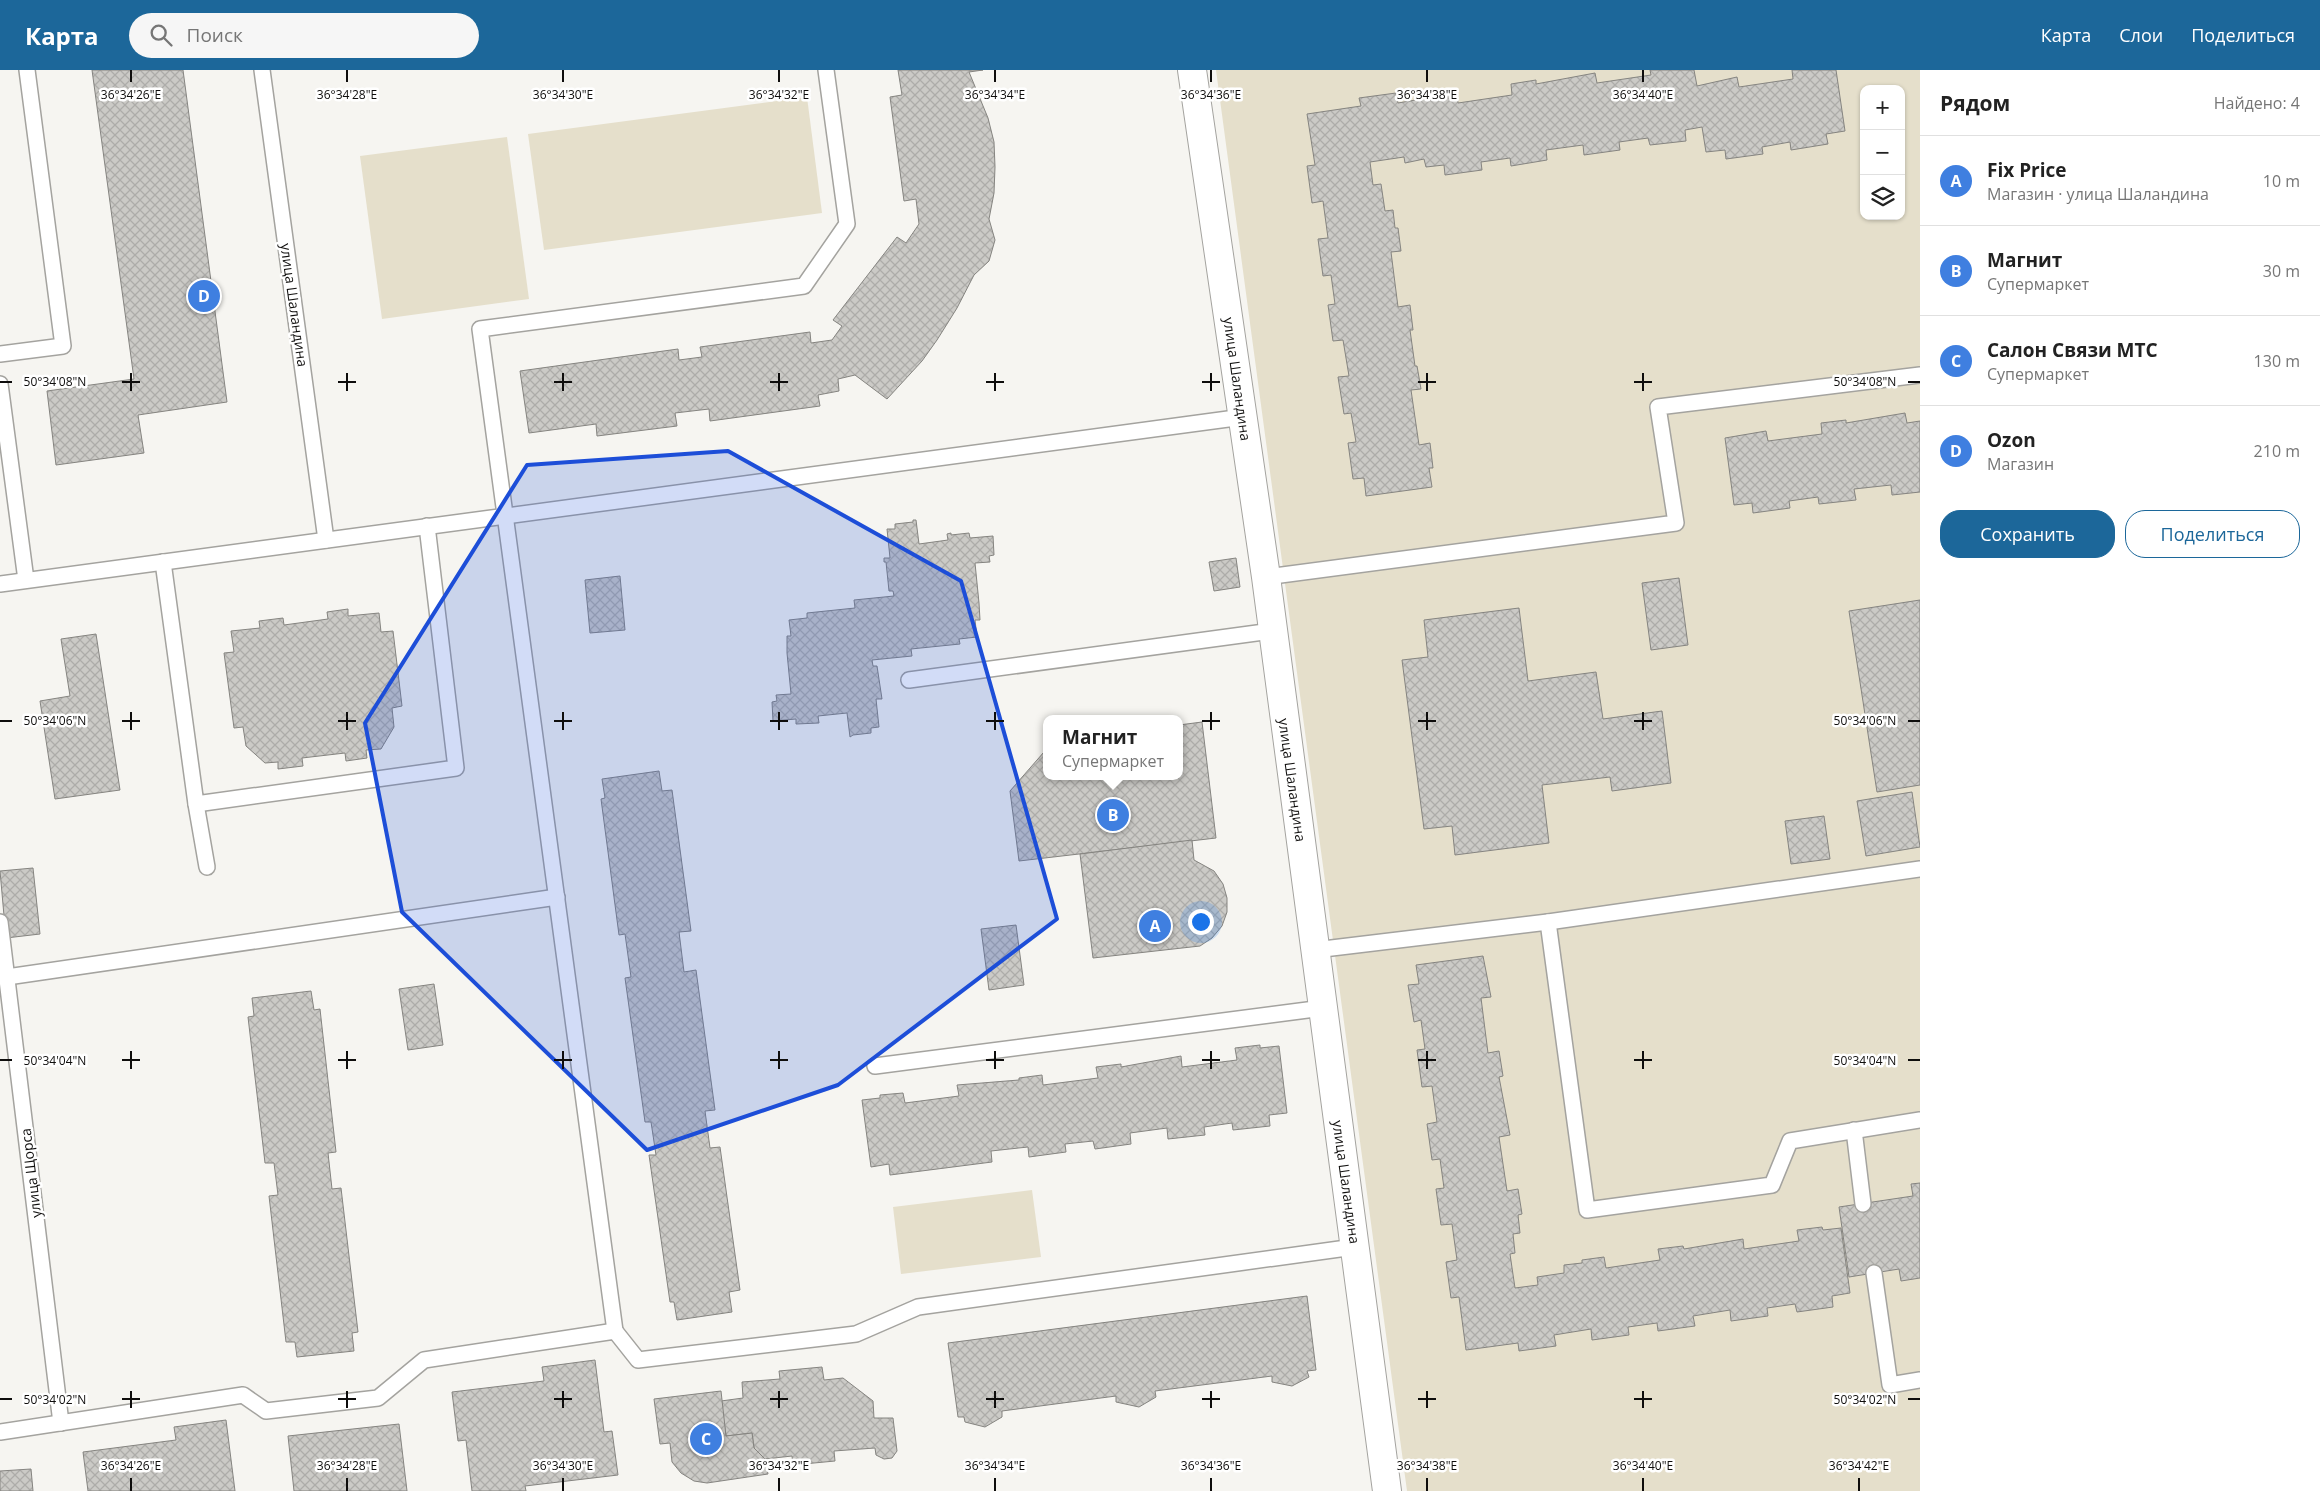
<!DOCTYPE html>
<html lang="ru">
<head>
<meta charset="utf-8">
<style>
  body { margin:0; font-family:"Open Sans",sans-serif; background:#f6f6f6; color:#222 }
  .controls { position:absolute; right:15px; top:15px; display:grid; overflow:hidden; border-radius:10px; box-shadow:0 1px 4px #0004 }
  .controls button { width:45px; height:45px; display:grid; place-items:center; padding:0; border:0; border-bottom:1px solid #e0e0e0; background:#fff; color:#222; font:25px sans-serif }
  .you { position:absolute; left:1200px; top:851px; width:18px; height:18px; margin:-12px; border:4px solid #fff; border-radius:50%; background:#1a73e8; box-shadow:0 0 0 8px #1a73e833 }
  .badge { display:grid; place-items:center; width:32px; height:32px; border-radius:50%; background:#1c679a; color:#fff; font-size:16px; font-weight:700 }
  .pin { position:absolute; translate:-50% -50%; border:2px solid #fff; box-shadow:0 1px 5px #0006 }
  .popup { position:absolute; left:1043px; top:645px; width:140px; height:65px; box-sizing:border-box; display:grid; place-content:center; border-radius:10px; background:#fff; filter:drop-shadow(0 1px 4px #0005); font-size:16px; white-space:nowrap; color:#767676 }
  .popup b { font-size:19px; color:#222 }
  .popup::after { content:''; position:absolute; left:50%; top:100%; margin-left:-10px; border:10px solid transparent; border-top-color:#fff }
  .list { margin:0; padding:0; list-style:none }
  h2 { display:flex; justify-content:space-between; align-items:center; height:65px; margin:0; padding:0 20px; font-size:21px }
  h2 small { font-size:16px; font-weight:400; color:#767676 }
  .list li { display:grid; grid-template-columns:32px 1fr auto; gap:15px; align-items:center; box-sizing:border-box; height:90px; padding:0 20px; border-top:1px solid #e0e0e0 }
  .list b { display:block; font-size:19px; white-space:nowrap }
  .list p { margin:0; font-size:16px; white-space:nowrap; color:#767676 }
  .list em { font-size:16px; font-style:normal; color:#767676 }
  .actions { display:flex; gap:10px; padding:15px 20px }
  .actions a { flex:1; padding:11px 0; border:1px solid #1c679a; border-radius:20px; text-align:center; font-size:18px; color:#1c679a }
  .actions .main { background:#1c679a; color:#fff }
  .icon { flex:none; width:28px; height:28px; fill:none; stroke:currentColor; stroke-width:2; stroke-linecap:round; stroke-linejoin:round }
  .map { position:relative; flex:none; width:1920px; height:1421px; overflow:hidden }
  header { display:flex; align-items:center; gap:30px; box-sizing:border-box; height:70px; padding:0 25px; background:#1c679a; color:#fff }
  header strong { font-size:24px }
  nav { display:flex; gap:28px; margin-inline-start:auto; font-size:18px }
  .search { width:350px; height:45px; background:#f6f6f6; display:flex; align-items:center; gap:12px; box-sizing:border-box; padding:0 18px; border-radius:28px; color:#767676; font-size:19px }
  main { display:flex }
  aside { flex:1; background:#fff }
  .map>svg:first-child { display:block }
  .green { fill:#e5dfcb; fill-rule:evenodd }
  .building { fill:url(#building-cross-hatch); stroke:#858480 }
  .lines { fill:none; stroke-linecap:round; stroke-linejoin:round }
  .service-casing { stroke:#a4a39f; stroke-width:18 }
  .minor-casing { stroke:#a4a39f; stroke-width:30 }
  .service { stroke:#fff; stroke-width:15 }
  .minor { stroke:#fff; stroke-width:28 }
  .marked { fill:#1d4ed8; fill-opacity:0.2; stroke:#1d4ed8; stroke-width:4; stroke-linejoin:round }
  .ticks { fill:none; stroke:#0e0d0c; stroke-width:2 }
  .labels { text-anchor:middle; stroke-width:5; stroke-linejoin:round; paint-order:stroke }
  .street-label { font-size:14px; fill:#0e0d0c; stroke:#fff }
  .ticks-label { font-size:12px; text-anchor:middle; fill:#0e0d0c; stroke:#fff; stroke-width:5; stroke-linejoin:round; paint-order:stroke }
</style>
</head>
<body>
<header>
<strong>Карта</strong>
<div class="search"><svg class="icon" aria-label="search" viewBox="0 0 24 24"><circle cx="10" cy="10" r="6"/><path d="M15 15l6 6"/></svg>Поиск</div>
<nav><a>Карта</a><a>Слои</a><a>Поделиться</a></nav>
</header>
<main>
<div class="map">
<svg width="1920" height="1421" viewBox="0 0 1920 1421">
  <defs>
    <pattern id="building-cross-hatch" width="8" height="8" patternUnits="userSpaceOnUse" patternTransform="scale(1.25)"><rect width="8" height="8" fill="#cbcac6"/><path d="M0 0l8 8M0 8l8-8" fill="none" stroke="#adaca9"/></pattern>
  </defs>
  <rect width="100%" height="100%" fill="#f6f5f1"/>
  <!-- green -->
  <g class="green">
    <path d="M1216,0H1920V1421H1407ZM1864,19H1901V146H1864Z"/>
    <path d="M807,27L822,143L544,180L528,64Z"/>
    <path d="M507,67L529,229L382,249L360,86Z"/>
    <path d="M1032,1120L1041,1187L901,1204L893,1137Z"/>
  </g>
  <!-- building -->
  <g class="building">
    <path d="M92,0H183L227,332L138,345L144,383L56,395L47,321L134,309Z"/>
    <path d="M898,0H983L969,2L988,48L994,72L995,97L994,123L989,149L995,170L989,191L974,205L957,238L937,270L922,291L887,329L855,305L838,309L839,321L818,325L820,336L710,351L709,339L675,343L677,356L597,366L596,354L529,363L520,301L678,279L679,290L702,287L700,277L810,262L811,273L832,270L842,256L833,250L897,167L906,173L919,154L916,129L904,131L890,27L902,25Z"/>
    <path d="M1650,0H1694L1697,16L1737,7L1739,17L1793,9L1792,0H1836L1845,61L1826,64L1828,74L1791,80L1790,72L1762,77L1763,84L1726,89L1725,80L1706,82L1702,57L1685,60L1686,71L1650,75L1648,68L1619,72L1620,80L1584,85L1583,75L1546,80L1547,90L1511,96L1510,88L1481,92L1482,100L1445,105L1444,95L1426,97L1424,89L1405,93L1404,87L1370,92L1373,115L1381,114L1385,141L1393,140L1395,158H1398L1401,181L1391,182L1398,237L1410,235L1413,260H1410L1415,296H1417L1421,319L1411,320L1419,375L1430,373L1433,398H1429L1432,417L1366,426L1364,408L1353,409L1348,373L1356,372L1351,343L1344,344L1338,307L1349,306L1343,270L1333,271L1328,235L1335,234L1331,205L1323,206L1318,169L1328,168L1323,131L1312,133L1307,96L1315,95L1307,44L1361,36L1359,28L1396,23L1398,33L1457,23L1458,33L1512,25L1511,14L1536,10V14L1595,3L1597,13L1651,5Z"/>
    <path d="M1905,343L1907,353L1920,351V422L1892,425L1891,415L1854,419L1856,430L1819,434L1818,427L1789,431L1790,438L1753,443L1752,433L1734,435L1725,368L1766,361L1768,371L1822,364L1821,353L1846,350V353Z"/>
    <path d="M913,450H916L919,474L948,470L947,464L951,463V465L969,463L970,468L993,466L994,485L989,486L990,492L975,493L979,533L980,550H975L977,567L959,569L960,574L911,579L912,586L872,590L873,596H877L882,629H876L879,657L871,658V663L853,665L850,667L847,643L818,646L819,653L796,654V649L773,651L772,632L777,631L776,625L791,624L787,583V566H791L789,550L807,548V543L855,538L854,530L894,526L893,521H889L886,492H884V488H890L887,459H895V454L913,452Z"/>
    <path d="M1236,488L1240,517L1214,521L1209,492Z"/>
    <path d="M620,506L625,560L590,563L585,510Z"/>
    <path d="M1679,508L1688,575L1651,580L1642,513Z"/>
    <path d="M1920,530V715L1877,722L1849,541Z"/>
    <path d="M1519,538L1528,611L1596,602L1603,649L1662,641L1671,713L1612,721L1610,707L1542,715L1549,773L1455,785L1452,756L1424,759L1402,590L1428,587L1424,550Z"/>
    <path d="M348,539V546L379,543L381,562L393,561L402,636L392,638L394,657L381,679L366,680L367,688L346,691L345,683L302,688L303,696L278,699V692L265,693L246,676L243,657L234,658L224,583L234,582L231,561L260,558L259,551L283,548L284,555L328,549L327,542Z"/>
    <path d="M96,564L120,720L55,729L40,631L70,626L61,569Z"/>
    <path d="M1202,652L1216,768L1019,791L1010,721L1044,682H1047V706H1179V655Z"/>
    <path d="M659,701L662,721L672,720L691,861L679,862L684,902L696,900L715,1040L705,1041L710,1078L720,1077L740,1220L729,1222L732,1242L677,1250L674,1232H670L649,1085H656L651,1052H645L625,908L631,907L625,864L619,865L601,729L605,728L602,709Z"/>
    <path d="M1912,722L1920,777L1866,786L1857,731Z"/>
    <path d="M1824,746L1830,789L1791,794L1785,751Z"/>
    <path d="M1192,770L1194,790L1214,801L1223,814L1227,828V842L1222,856L1212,868L1200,876L1093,888L1080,784Z"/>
    <path d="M33,798L40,864L6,868L0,801Z"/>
    <path d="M1016,855L1024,915L989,920L981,859Z"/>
    <path d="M1483,886L1491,927L1481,928L1488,983L1499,981L1503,1006L1499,1007L1510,1065L1499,1067L1507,1121L1518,1119L1522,1144L1518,1145L1520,1163L1513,1164L1515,1183L1510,1184L1515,1218L1538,1215L1537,1207L1564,1203V1195L1582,1193V1190L1604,1187L1606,1198L1660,1190L1658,1179L1683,1176L1684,1179L1743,1169L1744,1179L1799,1171L1797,1160L1822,1157L1823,1160L1841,1158L1850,1223L1832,1226L1833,1237L1797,1242L1795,1234L1767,1238L1768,1246L1731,1251L1730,1240L1693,1246L1695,1256L1658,1261L1657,1253L1628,1257L1629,1265L1592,1270L1591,1259L1554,1265L1556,1276L1519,1281L1518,1273L1466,1280L1459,1227L1451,1228L1446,1192L1457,1190L1452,1154L1441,1155L1436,1119L1444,1118L1440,1089L1432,1090L1427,1054L1437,1052L1432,1016L1422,1017L1417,980L1425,979L1421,950L1414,952L1408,915L1419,914L1416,895Z"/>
    <path d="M434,914L443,975L408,980L399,919Z"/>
    <path d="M311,921L314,940L320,939L336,1082L328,1083L332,1119L341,1118L358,1262L352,1263L354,1281L297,1287L295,1272H286L269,1126L278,1125L274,1093H265L248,947L254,946L252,928Z"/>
    <path d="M1260,975V978L1279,976L1287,1043L1269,1045L1270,1056L1233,1060L1232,1053L1204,1057L1205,1065L1168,1069L1167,1058L1130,1063L1131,1074L1095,1079L1093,1071L1065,1074L1066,1082L1029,1087L1028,1077L991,1081L992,1092L890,1105L889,1094L871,1097L862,1030L880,1028V1025L903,1023L905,1033L959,1026L957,1015L1019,1010V1008L1042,1005L1043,1015L1098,1008L1096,997L1121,994V997L1181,986L1182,997L1237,990L1235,978Z"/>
    <path d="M1920,1113V1208L1901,1211L1899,1199L1849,1207L1839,1137L1913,1126L1911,1114Z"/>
    <path d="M1307,1226L1316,1300L1307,1301L1309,1307L1292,1316L1272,1312V1306L1155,1321L1156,1327L1139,1337L1116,1332V1326L1002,1341V1347L985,1357L965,1352L964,1347H958L948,1273Z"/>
    <path d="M595,1290L604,1362L612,1361L618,1405L525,1416L526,1421H472L466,1370L458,1371L452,1322L544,1311L542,1297Z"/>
    <path d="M822,1297L824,1310L843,1308L873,1331L874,1348H893L897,1381L892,1388L884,1389L876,1385L875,1378L834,1381L835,1391L793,1395L792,1386L765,1389L754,1378L752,1363L726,1366L721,1331L743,1328L742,1312L780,1309L779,1301Z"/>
    <path d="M721,1321L726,1366L752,1363L754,1378L765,1389L768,1404L707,1413L694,1411L681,1403L672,1392L670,1373L660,1374L654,1329Z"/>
    <path d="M226,1350L235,1421H88L83,1382L176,1370L174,1357Z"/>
    <path d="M399,1354L407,1421H294L288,1366Z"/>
    <path d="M31,1399L33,1421H0V1401Z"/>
  </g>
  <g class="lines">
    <!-- service casing -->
    <g class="service-casing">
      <g id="service">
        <path d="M262,0L326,470"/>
        <path d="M0,284L63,276L27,0"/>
        <path d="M0,314L26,510"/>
        <path d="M163,492L196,734L456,698L427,456"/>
        <path d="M1266,507L1676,453L1658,337L1920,305"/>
        <path d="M0,514L1243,347"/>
        <path d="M909,610L1272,561"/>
        <path d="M196,734L207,797"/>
        <path d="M0,852L61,1353"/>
        <path d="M1548,852L1587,1140L1772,1115L1790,1071L1920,1050"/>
        <path d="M1315,880L1548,852L1920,799"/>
        <path d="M7,907L557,827"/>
        <path d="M875,996L1323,938"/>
        <path d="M1854,1060L1863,1134"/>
        <path d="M1874,1203L1890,1315L1920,1310"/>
        <path d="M615,1261L480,259L804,216L847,154L826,0"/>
        <path d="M0,1362L243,1325L266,1341L378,1328L424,1290L615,1261L638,1290L856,1264L918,1237L1354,1177"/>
      </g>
    </g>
    <!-- minor casing -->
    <g class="minor-casing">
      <path id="minor" d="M1192,0L1266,507L1387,1421"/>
    </g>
    <!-- service -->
    <use href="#service" class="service"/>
    <!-- minor -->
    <use href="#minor" class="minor"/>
  </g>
  <!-- marked area -->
  <path class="marked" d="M728,381L961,511L1057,849L838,1015L647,1080L402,842L365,653L527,395Z"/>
  <!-- ticks -->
  <path class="ticks" d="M131,0V12M347,0V12M563,0V12M779,0V12M995,0V12M1211,0V12M1427,0V12M1643,0V12M131,303V321M347,303V321M563,303V321M779,303V321M995,303V321M1211,303V321M1427,303V321M1643,303V321M0,312H12M122,312H140M338,312H356M554,312H572M770,312H788M986,312H1004M1202,312H1220M1418,312H1436M1634,312H1652M1908,312H1920M131,642V660M347,642V660M563,642V660M779,642V660M995,642V660M1211,642V660M1427,642V660M1643,642V660M0,651H12M122,651H140M338,651H356M554,651H572M770,651H788M986,651H1004M1202,651H1220M1418,651H1436M1634,651H1652M1908,651H1920M131,981V999M347,981V999M563,981V999M779,981V999M995,981V999M1211,981V999M1427,981V999M1643,981V999M0,990H12M122,990H140M338,990H356M554,990H572M770,990H788M986,990H1004M1202,990H1220M1418,990H1436M1634,990H1652M1908,990H1920M131,1321V1338M347,1321V1338M563,1321V1338M779,1321V1338M995,1321V1338M1211,1321V1338M1427,1321V1338M1643,1321V1338M0,1329H12M122,1329H140M338,1329H356M554,1329H572M770,1329H788M986,1329H1004M1202,1329H1220M1418,1329H1436M1634,1329H1652M1908,1329H1920M131,1408V1421M347,1408V1421M563,1408V1421M779,1408V1421M995,1408V1421M1211,1408V1421M1427,1408V1421M1643,1408V1421M1859,1408V1421"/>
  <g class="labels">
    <!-- street labels -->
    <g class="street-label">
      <text transform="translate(294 235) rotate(82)" y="5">улица Шаландина</text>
      <text transform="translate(1237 309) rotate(82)" y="5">улица Шаландина</text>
      <text transform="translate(1292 710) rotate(82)" y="5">улица Шаландина</text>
      <text transform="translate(31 1103) rotate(-97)" y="5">улица Щорса</text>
      <text transform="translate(1346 1112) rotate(82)" y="5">улица Шаландина</text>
    </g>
  </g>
  <g class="ticks-label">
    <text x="131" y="29">36°34'26"E</text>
    <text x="347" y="29">36°34'28"E</text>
    <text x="563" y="29">36°34'30"E</text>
    <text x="779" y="29">36°34'32"E</text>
    <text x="995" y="29">36°34'34"E</text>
    <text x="1211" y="29">36°34'36"E</text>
    <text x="1427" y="29">36°34'38"E</text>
    <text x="1643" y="29">36°34'40"E</text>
    <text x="55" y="316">50°34'08"N</text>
    <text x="1865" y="316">50°34'08"N</text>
    <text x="55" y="655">50°34'06"N</text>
    <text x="1865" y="655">50°34'06"N</text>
    <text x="55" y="995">50°34'04"N</text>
    <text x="1865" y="995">50°34'04"N</text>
    <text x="55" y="1334">50°34'02"N</text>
    <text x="1865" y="1334">50°34'02"N</text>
    <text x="131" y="1400">36°34'26"E</text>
    <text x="347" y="1400">36°34'28"E</text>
    <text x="563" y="1400">36°34'30"E</text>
    <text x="779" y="1400">36°34'32"E</text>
    <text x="995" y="1400">36°34'34"E</text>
    <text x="1211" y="1400">36°34'36"E</text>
    <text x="1427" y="1400">36°34'38"E</text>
    <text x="1643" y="1400">36°34'40"E</text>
    <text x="1859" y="1400">36°34'42"E</text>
  </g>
</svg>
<div class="controls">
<button>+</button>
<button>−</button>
<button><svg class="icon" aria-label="layers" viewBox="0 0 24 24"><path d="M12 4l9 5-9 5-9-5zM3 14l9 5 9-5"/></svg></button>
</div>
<div class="you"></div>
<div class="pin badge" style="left:1155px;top:856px;background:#3f7fe0">A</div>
<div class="pin badge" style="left:1113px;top:745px;background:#3f7fe0">B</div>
<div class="popup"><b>Магнит</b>Супермаркет</div>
<div class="pin badge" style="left:706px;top:1369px;background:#3f7fe0">C</div>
<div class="pin badge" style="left:204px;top:226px;background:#3f7fe0">D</div>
</div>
<aside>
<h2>Рядом<small>Найдено: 4</small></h2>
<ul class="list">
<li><span class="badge" style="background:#3f7fe0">A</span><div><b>Fix Price</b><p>Магазин · улица Шаландина</p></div><em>10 m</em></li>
<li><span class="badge" style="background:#3f7fe0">B</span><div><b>Магнит</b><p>Супермаркет</p></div><em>30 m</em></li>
<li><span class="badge" style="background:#3f7fe0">C</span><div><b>Салон Связи МТС</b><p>Супермаркет</p></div><em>130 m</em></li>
<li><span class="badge" style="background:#3f7fe0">D</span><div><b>Ozon</b><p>Магазин</p></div><em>210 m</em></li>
</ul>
<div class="actions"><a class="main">Сохранить</a><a>Поделиться</a></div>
</aside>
</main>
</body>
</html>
